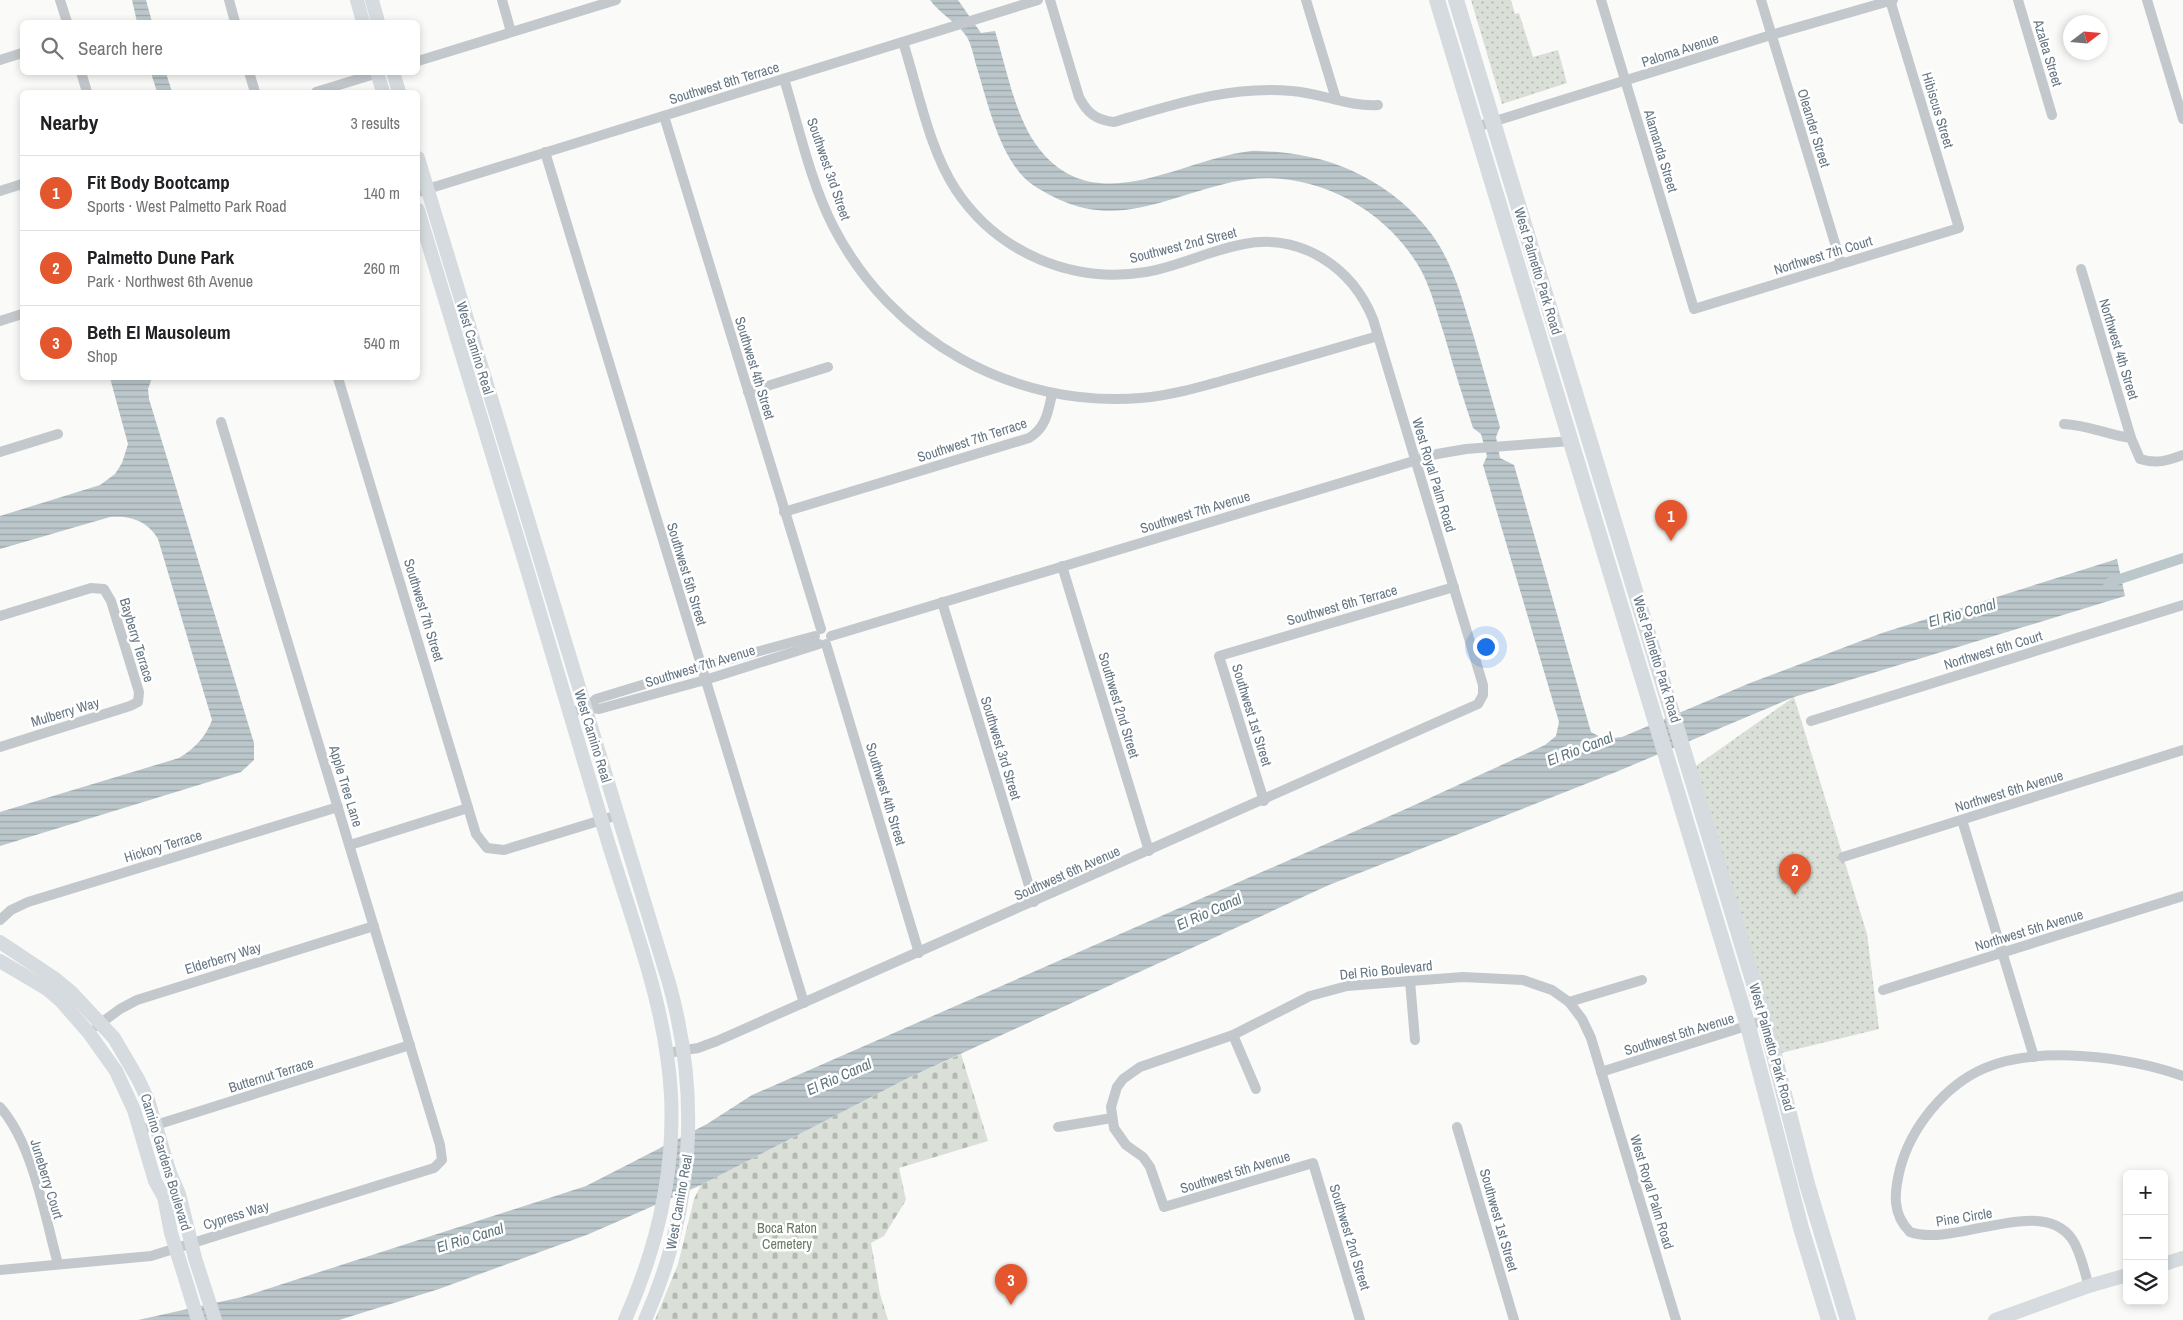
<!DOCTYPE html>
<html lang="en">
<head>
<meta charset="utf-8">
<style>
  body { margin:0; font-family:"Archivo Narrow",sans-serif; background:#f2f2f2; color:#202124 }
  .controls { position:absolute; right:15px; bottom:15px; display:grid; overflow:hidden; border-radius:8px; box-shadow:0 2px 8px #0003 }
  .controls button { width:45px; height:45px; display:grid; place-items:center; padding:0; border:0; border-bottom:1px solid #e0e0e0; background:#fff; color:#202124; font:25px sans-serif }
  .compass { position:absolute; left:2063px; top:15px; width:45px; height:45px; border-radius:50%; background:#fff; box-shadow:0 2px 8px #0003; rotate:74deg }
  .you { position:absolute; left:1485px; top:646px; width:18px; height:18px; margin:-12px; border:4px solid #fff; border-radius:50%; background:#1a73e8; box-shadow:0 0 0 8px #1a73e833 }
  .badge { display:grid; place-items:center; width:32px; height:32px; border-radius:50%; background:#e4572e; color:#fff; font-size:16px; font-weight:700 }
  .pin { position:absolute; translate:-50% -41px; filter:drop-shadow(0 1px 2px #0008) }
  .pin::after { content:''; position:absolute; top:26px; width:18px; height:15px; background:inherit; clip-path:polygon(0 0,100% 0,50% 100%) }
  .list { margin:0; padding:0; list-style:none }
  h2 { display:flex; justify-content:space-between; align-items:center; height:65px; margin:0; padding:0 20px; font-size:21px }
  h2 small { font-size:16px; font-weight:400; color:#757577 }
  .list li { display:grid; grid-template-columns:32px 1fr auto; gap:15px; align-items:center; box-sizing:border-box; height:75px; padding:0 20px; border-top:1px solid #e0e0e0 }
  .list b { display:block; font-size:19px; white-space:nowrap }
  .list p { margin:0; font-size:16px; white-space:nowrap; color:#757577 }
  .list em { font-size:16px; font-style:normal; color:#757577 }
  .icon { flex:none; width:28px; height:28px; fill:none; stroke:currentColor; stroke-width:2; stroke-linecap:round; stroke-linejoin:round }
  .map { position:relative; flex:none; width:2183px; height:1320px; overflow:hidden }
  .search { position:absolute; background:#fff; box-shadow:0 2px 8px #0003; left:20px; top:20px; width:400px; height:55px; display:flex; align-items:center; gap:12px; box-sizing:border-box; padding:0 18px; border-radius:8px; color:#757577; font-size:19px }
  .panel { position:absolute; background:#fff; box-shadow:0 2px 8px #0003; left:20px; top:90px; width:400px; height:290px; border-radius:8px }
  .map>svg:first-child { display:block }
  .green { fill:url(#green-dots) }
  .cemetery { fill:url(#cemetery-stones) }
  .water { fill:url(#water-rules) }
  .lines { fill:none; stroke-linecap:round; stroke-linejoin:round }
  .canal { stroke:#bbc7cb; stroke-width:10 }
  .street { stroke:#c3c8cc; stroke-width:10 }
  .secondary { stroke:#d6dbdf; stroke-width:14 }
  .primary { stroke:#d6dbdf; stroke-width:16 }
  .labels { text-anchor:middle; stroke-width:5; stroke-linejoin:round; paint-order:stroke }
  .street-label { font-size:14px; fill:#657683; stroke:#fff }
  .park-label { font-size:14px; fill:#687a64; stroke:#fff }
  .water-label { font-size:15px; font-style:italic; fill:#60757c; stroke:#fff }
</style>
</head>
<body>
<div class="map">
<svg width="2183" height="1320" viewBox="0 0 2183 1320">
  <defs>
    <pattern id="green-dots" width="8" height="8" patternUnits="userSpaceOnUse" patternTransform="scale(1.25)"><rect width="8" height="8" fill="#dadfd7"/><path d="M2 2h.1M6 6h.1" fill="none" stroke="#b4b9b4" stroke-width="1.8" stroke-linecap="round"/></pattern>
    <pattern id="cemetery-stones" width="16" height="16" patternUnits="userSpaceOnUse" patternTransform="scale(1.25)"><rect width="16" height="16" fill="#dadfd7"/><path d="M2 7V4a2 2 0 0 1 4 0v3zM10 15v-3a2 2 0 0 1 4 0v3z" fill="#b4b9b4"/></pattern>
    <pattern id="water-rules" width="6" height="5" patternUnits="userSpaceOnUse" patternTransform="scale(1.25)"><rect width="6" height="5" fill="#bbc7cb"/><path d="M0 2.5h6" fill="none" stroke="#9ca6aa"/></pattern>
  </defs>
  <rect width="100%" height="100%" fill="#fafaf8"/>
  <!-- green -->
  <g class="green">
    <path d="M1471,0H1511L1515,14L1519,13L1533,57L1558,50L1567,83L1502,104Z"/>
    <path d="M1794,697L1867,934L1879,1029L1781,1053L1696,766Z"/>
  </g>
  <!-- cemetery -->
  <path class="cemetery" d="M961,1054L988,1141L899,1168L906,1200L884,1236L871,1243L880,1294L888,1320H655L678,1264L694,1199L701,1185L908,1078Z"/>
  <!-- water -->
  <g class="water">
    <path d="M132,0H146L152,22H137Z"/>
    <path d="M930,0H958L981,33L995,31C1006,67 1015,116 1037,146C1094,223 1180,159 1251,151C1260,150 1269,152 1278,152C1338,157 1393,184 1430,232C1453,262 1462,299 1473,334C1482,365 1491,396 1500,427L1496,437L1500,458L1514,465L1591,732L1604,739L1622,737L1750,683L1882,633L2117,559L2125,596L1794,697L1616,772L1329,885L908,1078L701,1185L589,1234L439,1289L339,1320H138L242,1297L586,1186L707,1124L752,1095L1408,808L1545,745L1556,736L1559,722L1483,465L1487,456L1481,434L1473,428C1463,397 1453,366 1444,334C1437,313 1432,292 1422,272C1386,206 1307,165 1232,182C1155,200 1109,235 1033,185C1001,163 988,104 977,68C974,58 972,46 967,37C957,22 940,14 930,0Z"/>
    <path d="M151,73H166L172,92H157Z"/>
    <path d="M110,378H152L148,389L149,399L254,743V760L241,772L0,846V812L179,758C195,748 205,738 212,720L158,539C148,521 130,515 110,517L0,549V516L100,485L115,474L122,463L128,444Z"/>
  </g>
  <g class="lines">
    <!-- canal -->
    <path class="canal" d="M2108,583L2183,558"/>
    <!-- street -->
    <g class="street">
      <path d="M60,0L67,22"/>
      <path d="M229,0L235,22"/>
      <path d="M502,0L511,32"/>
      <path d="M1050,0L1079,97C1087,113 1096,120 1114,122C1172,105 1230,85 1292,91C1321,93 1349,107 1378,105"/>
      <path d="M1306,0L1336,99"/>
      <path d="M1601,0L1694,309L1959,228L1890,0"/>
      <path d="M1761,0L1841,263"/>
      <path d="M2018,0L2052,115"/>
      <path d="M2147,0L2183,119"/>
      <path d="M0,60L22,53"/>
      <path d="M418,61L616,0"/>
      <path d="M81,72L87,92"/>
      <path d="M249,72L255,92"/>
      <path d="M784,79C799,127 810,181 833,226C892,341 1013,408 1141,398C1176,395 1210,384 1243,375C1288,362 1333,349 1378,336"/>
      <path d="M316,92L381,72"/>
      <path d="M664,116L821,629"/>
      <path d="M1476,127L1771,35L1893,0"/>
      <path d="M545,152L804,1003"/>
      <path d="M0,191L22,184"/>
      <path d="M418,192L1038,0"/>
      <path d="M2081,269L2131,438"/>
      <path d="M0,321L22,314"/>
      <path d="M338,378L476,834L487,848L504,850L618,815"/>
      <path d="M748,392L828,367"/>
      <path d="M2064,424C2088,425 2108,435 2131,438L2140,459C2156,464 2167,461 2183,455"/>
      <path d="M0,452L58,434"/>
      <path d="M784,512L1029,438C1046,428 1048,412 1052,394"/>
      <path d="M1062,566L1149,851"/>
      <path d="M942,602L1034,902"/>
      <path d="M0,616L91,588L104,589L111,601L139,692L138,702L130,706L0,747"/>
      <path d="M831,636L1437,454L1466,449L1571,441"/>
      <path d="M826,644L919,953"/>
      <path d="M588,707L599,709L705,680L819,644"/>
      <path d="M570,713L588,707L596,699L701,667L815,636"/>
      <path d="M1811,721L2183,605"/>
      <path d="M1264,801L1219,656L1454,587"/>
      <path d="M1962,820L2034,1057"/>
      <path d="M350,845L468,808"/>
      <path d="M1843,857L2183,750"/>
      <path d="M0,920L11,910L28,902L338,807"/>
      <path d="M1410,981L1415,1040"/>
      <path d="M1883,990L2183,896"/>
      <path d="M1569,1002L1642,980"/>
      <path d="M97,1026L120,1009L137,1000L374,926"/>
      <path d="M1233,1035L1256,1089"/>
      <path d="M667,1053L698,1048L717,1041L1478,704L1483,695V685L1373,319C1352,267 1301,233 1244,244C1211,250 1180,266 1146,272C1072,284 998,253 956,190C929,149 918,89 903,42"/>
      <path d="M1601,1072L1765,1020"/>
      <path d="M0,1107C33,1144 45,1217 58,1264"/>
      <path d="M1058,1127L1112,1118"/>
      <path d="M1457,1127L1514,1320"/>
      <path d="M140,1130L410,1045"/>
      <path d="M0,1270L151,1256L434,1168L442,1160L440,1145L221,422"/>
      <path d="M2089,1286C2084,1271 2081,1252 2072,1239C2041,1194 1955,1248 1910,1232C1892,1214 1894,1193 1900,1169C1911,1127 1945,1085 1985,1068C2039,1045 2129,1057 2183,1076"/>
      <path d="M1360,1320L1313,1163L1164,1207L1150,1167L1143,1157L1126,1145L1114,1128L1111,1107L1117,1087L1123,1079L1140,1067L1233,1035L1310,996L1347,986L1410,981L1463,977L1523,980L1552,990L1569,1002L1582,1019L1591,1038L1676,1320"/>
    </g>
    <!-- secondary -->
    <g class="secondary">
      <path d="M357,0L363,22"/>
      <path d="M372,0L378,22"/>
      <path d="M377,72L383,92"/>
      <path d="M393,72L399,92"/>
      <path d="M418,158L669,983C701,1097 693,1212 645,1320"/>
      <path d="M418,210C479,411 541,613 600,815C626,907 666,999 671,1095C675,1174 657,1248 625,1320"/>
      <path d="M0,942L54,978L72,993L114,1038L138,1079L148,1100L170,1173L179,1194L195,1258L215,1320"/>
      <path d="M0,961L47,989L61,1001L89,1033L116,1071L134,1110L155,1181L164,1197L171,1233L198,1320"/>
      <path d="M2164,1264L2183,1258"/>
      <path d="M1995,1320L2089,1286L2127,1275"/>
    </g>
    <!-- primary -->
    <g class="primary">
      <path d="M1437,0L1748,1026L1801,1228L1829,1320"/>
      <path d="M1456,0L1765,1020L1807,1184L1848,1320"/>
    </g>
  </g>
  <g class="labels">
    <!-- street labels -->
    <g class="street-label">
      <text transform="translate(1680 50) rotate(-18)" y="5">Paloma Avenue</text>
      <text transform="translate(2048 53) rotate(73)" y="5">Azalea Street</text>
      <text transform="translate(724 83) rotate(-17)" y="5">Southwest 8th Terrace</text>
      <text transform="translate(1938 110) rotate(73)" y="5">Hibiscus Street</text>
      <text transform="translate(1814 128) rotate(73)" y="5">Oleander Street</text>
      <text transform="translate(1661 151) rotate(73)" y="5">Alamanda Street</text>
      <text transform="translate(829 169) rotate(71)" y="5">Southwest 3rd Street</text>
      <text transform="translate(1183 245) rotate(-14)" y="5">Southwest 2nd Street</text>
      <text transform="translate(1823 255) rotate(-17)" y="5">Northwest 7th Court</text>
      <text transform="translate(1538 271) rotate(73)" y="5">West Palmetto Park Road</text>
      <text transform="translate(475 348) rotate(73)" y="5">West Camino Real</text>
      <text transform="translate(2119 349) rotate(73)" y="5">Northwest 4th Street</text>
      <text transform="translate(755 368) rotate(73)" y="5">Southwest 4th Street</text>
      <text transform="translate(972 440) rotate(-18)" y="5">Southwest 7th Terrace</text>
      <text transform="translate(1434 475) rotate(73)" y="5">West Royal Palm Road</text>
      <text transform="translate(1195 512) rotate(-17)" y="5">Southwest 7th Avenue</text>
      <text transform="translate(687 574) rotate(73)" y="5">Southwest 5th Street</text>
      <text transform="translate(1342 605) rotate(-16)" y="5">Southwest 6th Terrace</text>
      <text transform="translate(424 610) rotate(73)" y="5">Southwest 7th Street</text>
      <text transform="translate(137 640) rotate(73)" y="5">Bayberry Terrace</text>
      <text transform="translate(1993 650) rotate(-17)" y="5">Northwest 6th Court</text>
      <text transform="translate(1657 659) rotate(73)" y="5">West Palmetto Park Road</text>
      <text transform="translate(700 666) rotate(-17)" y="5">Southwest 7th Avenue</text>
      <text transform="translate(1119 705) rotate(73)" y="5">Southwest 2nd Street</text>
      <text transform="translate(65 712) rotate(-17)" y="5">Mulberry Way</text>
      <text transform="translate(1252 715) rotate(73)" y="5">Southwest 1st Street</text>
      <text transform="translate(593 736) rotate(73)" y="5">West Camino Real</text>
      <text transform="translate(1001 748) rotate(73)" y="5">Southwest 3rd Street</text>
      <text transform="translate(346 786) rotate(73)" y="5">Apple Tree Lane</text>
      <text transform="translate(2009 791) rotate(-17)" y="5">Northwest 6th Avenue</text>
      <text transform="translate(886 794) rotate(73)" y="5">Southwest 4th Street</text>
      <text transform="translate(163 846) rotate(-17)" y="5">Hickory Terrace</text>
      <text transform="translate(1067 873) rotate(-24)" y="5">Southwest 6th Avenue</text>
      <text transform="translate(2029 930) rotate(-17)" y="5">Northwest 5th Avenue</text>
      <text transform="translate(223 958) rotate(-17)" y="5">Elderberry Way</text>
      <text transform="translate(1386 970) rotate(-6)" y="5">Del Rio Boulevard</text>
      <text transform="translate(1679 1034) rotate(-17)" y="5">Southwest 5th Avenue</text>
      <text transform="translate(1772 1047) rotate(74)" y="5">West Palmetto Park Road</text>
      <text transform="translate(271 1075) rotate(-17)" y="5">Butternut Terrace</text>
      <text transform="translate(166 1162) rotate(73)" y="5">Camino Gardens Boulevard</text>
      <text transform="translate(1235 1172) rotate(-17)" y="5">Southwest 5th Avenue</text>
      <text transform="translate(47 1179) rotate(73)" y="5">Juneberry Court</text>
      <text transform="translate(1652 1192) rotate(73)" y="5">West Royal Palm Road</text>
      <text transform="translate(679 1202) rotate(-80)" y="5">West Camino Real</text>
      <text transform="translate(236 1215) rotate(-17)" y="5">Cypress Way</text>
      <text transform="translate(1964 1217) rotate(-9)" y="5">Pine Circle</text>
      <text transform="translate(1499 1220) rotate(74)" y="5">Southwest 1st Street</text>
      <text transform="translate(1350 1237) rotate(73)" y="5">Southwest 2nd Street</text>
    </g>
    <!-- park labels -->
    <g class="park-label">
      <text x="787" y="1233">Boca Raton<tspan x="787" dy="16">Cemetery</tspan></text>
    </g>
    <!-- water labels -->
    <g class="water-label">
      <text transform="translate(1962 613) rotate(-16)" y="5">El Rio Canal</text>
      <text transform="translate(1580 749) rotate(-21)" y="5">El Rio Canal</text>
      <text transform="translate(1209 912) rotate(-24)" y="5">El Rio Canal</text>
      <text transform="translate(839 1077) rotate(-24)" y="5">El Rio Canal</text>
      <text transform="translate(470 1238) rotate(-17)" y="5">El Rio Canal</text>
    </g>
  </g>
</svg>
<div class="controls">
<button>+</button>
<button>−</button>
<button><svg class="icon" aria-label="layers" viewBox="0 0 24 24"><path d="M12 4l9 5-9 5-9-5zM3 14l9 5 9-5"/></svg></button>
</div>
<svg class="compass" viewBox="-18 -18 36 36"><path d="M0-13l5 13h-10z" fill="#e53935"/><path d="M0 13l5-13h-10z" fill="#757577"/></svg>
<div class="you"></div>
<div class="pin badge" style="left:1671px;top:541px">1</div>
<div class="pin badge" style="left:1795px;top:895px">2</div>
<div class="pin badge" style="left:1011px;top:1305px">3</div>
<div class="search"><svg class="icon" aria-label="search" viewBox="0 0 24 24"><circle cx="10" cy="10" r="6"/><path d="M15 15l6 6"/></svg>Search here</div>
<section class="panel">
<h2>Nearby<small>3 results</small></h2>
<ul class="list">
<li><span class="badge">1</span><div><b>Fit Body Bootcamp</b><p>Sports · West Palmetto Park Road</p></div><em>140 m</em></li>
<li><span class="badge">2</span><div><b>Palmetto Dune Park</b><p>Park · Northwest 6th Avenue</p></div><em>260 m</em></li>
<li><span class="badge">3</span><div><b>Beth El Mausoleum</b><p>Shop</p></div><em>540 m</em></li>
</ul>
</section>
</div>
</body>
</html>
